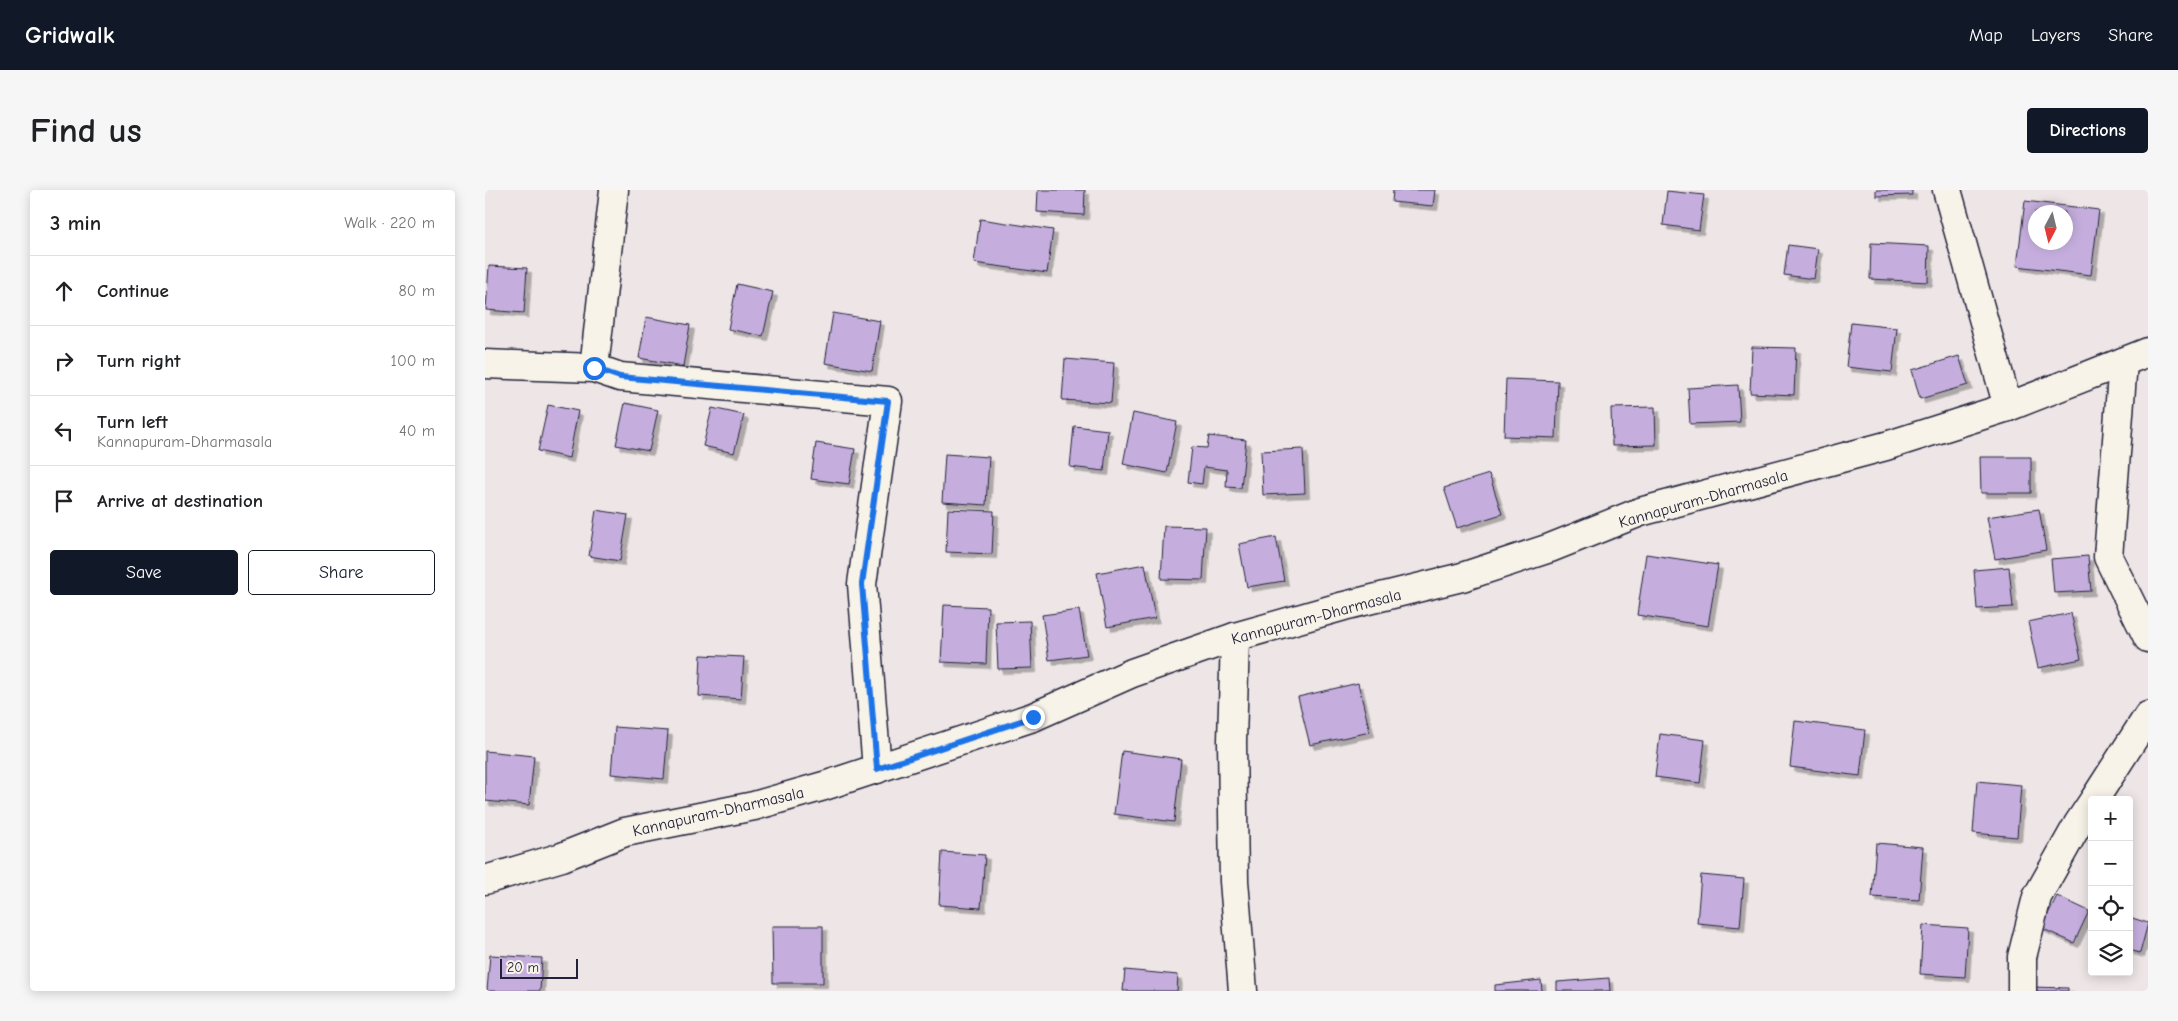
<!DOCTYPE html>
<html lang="en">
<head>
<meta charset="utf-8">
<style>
  body { margin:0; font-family:"Comic Neue",sans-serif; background:#f6f6f6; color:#202124 }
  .controls { position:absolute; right:15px; bottom:15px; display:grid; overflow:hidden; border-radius:5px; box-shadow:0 2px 12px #0003 }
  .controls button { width:45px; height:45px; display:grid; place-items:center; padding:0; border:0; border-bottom:1px solid #e0e0e0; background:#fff; color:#202124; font:25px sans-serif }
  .compass { position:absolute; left:1543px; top:15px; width:45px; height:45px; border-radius:50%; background:#fff; box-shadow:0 2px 12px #0003; rotate:187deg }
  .scale { position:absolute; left:15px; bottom:12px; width:78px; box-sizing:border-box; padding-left:5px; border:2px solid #22223b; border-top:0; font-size:14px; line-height:18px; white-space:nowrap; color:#22223b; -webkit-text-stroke:4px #f7f3e8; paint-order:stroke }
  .stop { position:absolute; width:15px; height:15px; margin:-11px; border:4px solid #1a73e8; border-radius:50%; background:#fff }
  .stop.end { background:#1a73e8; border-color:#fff; box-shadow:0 1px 5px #0008 }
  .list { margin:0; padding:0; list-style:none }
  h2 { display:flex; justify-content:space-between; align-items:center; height:65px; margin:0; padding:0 20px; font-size:21px }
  h2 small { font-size:16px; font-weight:400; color:#757577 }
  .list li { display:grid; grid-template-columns:32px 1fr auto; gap:15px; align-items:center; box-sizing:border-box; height:70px; padding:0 20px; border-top:1px solid #e0e0e0 }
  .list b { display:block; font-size:19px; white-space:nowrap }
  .list p { margin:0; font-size:16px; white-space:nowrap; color:#757577 }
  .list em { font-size:16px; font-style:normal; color:#757577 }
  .actions { display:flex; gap:10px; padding:15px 20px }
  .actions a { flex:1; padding:11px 0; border:1px solid #111827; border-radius:5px; text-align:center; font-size:18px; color:#111827 }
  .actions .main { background:#111827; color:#fff }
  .icon { flex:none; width:28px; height:28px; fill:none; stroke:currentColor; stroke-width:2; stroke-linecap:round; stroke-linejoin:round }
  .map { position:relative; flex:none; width:1663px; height:801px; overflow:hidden; border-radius:5px }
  header { display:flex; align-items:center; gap:30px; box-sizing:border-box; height:70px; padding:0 25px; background:#111827; color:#fff }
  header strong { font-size:24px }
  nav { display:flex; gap:28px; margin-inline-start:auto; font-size:18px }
  .intro { display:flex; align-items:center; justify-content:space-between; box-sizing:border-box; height:120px; padding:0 30px }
  h1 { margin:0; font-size:35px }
  .button { padding:12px 22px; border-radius:5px; background:#111827; color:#fff; font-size:18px; font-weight:700 }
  main { display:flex; gap:30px; padding:0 30px }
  aside { flex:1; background:#fff; border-radius:5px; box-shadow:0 2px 12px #0003 }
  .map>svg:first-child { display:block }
  .building { fill:#c5aedd; stroke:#22223b; fill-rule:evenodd; filter:url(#shadow) }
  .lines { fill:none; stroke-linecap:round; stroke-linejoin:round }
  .street-casing { stroke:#22223b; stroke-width:31 }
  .secondary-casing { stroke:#22223b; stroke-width:31 }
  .street { stroke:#f7f3e8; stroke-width:28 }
  .secondary { stroke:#f7f3e8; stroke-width:28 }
  .route { stroke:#1a73e8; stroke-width:6 }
  .labels { text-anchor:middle; stroke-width:5; stroke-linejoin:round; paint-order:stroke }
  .street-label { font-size:16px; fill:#22223b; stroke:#f7f3e8 }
</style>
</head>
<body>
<header>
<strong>Gridwalk</strong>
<nav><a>Map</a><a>Layers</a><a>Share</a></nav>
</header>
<div class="intro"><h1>Find us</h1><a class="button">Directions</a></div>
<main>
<aside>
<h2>3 min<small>Walk · 220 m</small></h2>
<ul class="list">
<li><svg class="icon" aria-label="ahead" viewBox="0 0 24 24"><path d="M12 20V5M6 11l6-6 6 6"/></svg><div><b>Continue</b></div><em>80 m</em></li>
<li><svg class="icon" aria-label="right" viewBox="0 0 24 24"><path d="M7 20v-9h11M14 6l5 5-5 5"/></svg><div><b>Turn right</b></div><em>100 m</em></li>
<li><svg class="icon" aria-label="left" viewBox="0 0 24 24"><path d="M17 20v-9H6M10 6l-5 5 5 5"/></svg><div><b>Turn left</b><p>Kannapuram-Dharmasala</p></div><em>40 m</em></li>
<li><svg class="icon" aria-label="arrive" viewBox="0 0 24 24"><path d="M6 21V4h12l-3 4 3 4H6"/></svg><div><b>Arrive at destination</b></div></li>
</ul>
<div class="actions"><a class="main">Save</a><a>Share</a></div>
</aside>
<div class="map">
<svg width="1663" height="801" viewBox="0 0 1663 801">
  <defs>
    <filter id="shadow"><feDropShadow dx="4.5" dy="4.5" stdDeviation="0" flood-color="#0004"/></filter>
  </defs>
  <rect width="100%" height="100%" fill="#ede5e6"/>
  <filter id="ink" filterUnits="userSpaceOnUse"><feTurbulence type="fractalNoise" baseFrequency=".02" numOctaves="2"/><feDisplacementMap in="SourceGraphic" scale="10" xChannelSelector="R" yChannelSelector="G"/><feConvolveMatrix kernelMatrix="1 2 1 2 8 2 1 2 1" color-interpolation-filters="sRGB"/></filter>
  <g filter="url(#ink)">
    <!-- building -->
    <g class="building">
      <path d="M553,0H600L599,25L552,22Z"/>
      <path d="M908,0H950L948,16L907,12Z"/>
      <path d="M1391,0H1427V5L1391,6Z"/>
      <path d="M1182,1L1219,5L1214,40L1178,35Z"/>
      <path d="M1540,11L1614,20L1606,85L1532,76ZM1550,22H1580V52H1550Z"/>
      <path d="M495,29L568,40L562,83L489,73Z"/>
      <path d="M1386,53L1444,56L1443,92L1385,89Z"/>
      <path d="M1303,55L1333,59L1329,89L1299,85Z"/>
      <path d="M4,76L42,78L39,123L1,120Z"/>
      <path d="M252,94L288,102L278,146L243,139Z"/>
      <path d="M348,123L395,131L387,181L340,173Z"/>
      <path d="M161,127L205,135L198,176L154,168Z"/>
      <path d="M1366,133L1412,138L1407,182L1361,177Z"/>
      <path d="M1267,157L1311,158L1309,205L1265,203Z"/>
      <path d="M1474,166L1483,195L1435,209L1427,180Z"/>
      <path d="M580,169L629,173L626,213L577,210Z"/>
      <path d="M1021,189L1073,191L1071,248L1019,246Z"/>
      <path d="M1253,195L1255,232L1205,234L1203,198Z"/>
      <path d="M140,213L173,220L164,261L131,255Z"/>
      <path d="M63,215L93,221L84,268L53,261Z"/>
      <path d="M1170,217L1171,255L1127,256L1126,218Z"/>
      <path d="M227,218L259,225L249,263L218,256Z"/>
      <path d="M648,223L692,232L682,283L638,274Z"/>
      <path d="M589,236L623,240L619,281L585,277Z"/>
      <path d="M724,246L761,250L756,298L741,297L742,280L719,277L717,294L703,292L707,257L722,258Z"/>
      <path d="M331,253L370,259L364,294L326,289Z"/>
      <path d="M818,259L820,303L778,305L776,261Z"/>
      <path d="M460,264L504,267L501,315L457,312Z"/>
      <path d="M1495,267H1546V303H1496Z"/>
      <path d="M1004,284L1017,324L972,338L959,298Z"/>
      <path d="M463,319L509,321L507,364L461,362Z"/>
      <path d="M1554,319L1561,360L1510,369L1502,327Z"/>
      <path d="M111,320L143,325L135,371L104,366Z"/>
      <path d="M679,336L721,337L718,390L676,389Z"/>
      <path d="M791,347L799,391L762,397L754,354Z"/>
      <path d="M1161,364L1233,375L1223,436L1152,425Z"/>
      <path d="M1603,366L1606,401L1569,403L1566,369Z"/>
      <path d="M660,374L670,428L622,437L612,383Z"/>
      <path d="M1524,377L1528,417L1492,419L1489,380Z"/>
      <path d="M459,415L503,417L501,474L456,472Z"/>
      <path d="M594,420L602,465L564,470L557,425Z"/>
      <path d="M1586,423L1596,469L1553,478L1543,432Z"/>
      <path d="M545,431L547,478L513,479L511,432Z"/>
      <path d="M216,465L259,467L256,509L214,506Z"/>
      <path d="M873,493L885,542L825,555L813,507Z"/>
      <path d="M1310,531L1380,540L1375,586L1305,577Z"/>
      <path d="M130,537L183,541L179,589L126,584Z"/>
      <path d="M1175,544L1220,550L1215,593L1170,587Z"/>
      <path d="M0,561L49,566L44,615L0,611Z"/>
      <path d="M637,561L696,569L689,632L629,624Z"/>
      <path d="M1492,591L1536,595L1532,647L1488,643Z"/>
      <path d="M1391,653L1438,657L1434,710L1387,707Z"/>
      <path d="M457,662L500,665L496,718L454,715Z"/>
      <path d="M1216,685L1259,689L1255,737L1212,733Z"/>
      <path d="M1572,706L1604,721L1589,753L1556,738Z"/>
      <path d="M1644,727L1663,733L1655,763L1644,760Z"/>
      <path d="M1438,735L1483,738L1480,787L1435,784Z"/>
      <path d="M287,736H338V793H288Z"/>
      <path d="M5,765L57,768L55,801H2Z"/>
      <path d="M640,780L693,785L692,801H638Z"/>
      <path d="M1124,788L1125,801H1072V792Z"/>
      <path d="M1056,790L1057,801H1010V795Z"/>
      <path d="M1545,797L1583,798V801H1545Z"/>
    </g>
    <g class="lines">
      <!-- street casing -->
      <g class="street-casing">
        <g id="street">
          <path d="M1462,0L1523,217"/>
          <path d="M1638,172L1623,367L1663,448"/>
          <path d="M0,174L109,178L135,187L403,211L377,394L392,579"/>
          <path d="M109,178L129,0"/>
          <path d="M750,447L747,551L749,691L758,801"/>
          <path d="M1609,610L1663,526"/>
          <path d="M1537,801V767L1552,707L1593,634L1607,613"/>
        </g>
      </g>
      <!-- secondary casing -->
      <g class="secondary-casing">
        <path id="secondary" d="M0,690L77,667L140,642L269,616L339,596L548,527L647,483L750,447L859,416L977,387L1065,358L1155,322L1401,256L1523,217L1663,162"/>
      </g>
      <!-- street -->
      <use href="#street" class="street"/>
      <!-- secondary -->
      <use href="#secondary" class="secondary"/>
    </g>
  </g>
  <g class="lines" filter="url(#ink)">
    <!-- route -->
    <path class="route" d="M109,178L135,187L403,211L377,394L392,579L548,527"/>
  </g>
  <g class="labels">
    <!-- street labels -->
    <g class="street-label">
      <text transform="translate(1218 308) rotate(-16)" y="6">Kannapuram-Dharmasala</text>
      <text transform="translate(831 426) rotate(-15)" y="6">Kannapuram-Dharmasala</text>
      <text transform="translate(233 621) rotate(-13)" y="6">Kannapuram-Dharmasala</text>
    </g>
  </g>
</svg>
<div class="controls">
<button>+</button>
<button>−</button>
<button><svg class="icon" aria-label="locate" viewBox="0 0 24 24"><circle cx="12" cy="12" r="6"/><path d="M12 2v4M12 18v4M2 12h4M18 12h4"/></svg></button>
<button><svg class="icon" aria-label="layers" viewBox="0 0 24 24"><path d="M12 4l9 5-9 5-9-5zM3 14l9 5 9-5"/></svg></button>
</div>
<svg class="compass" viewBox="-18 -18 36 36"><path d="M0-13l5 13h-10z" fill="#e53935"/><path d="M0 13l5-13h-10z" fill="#757577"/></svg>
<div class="scale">20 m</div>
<div class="stop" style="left:109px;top:178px"></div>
<div class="stop end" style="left:548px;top:527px"></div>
</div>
</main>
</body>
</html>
